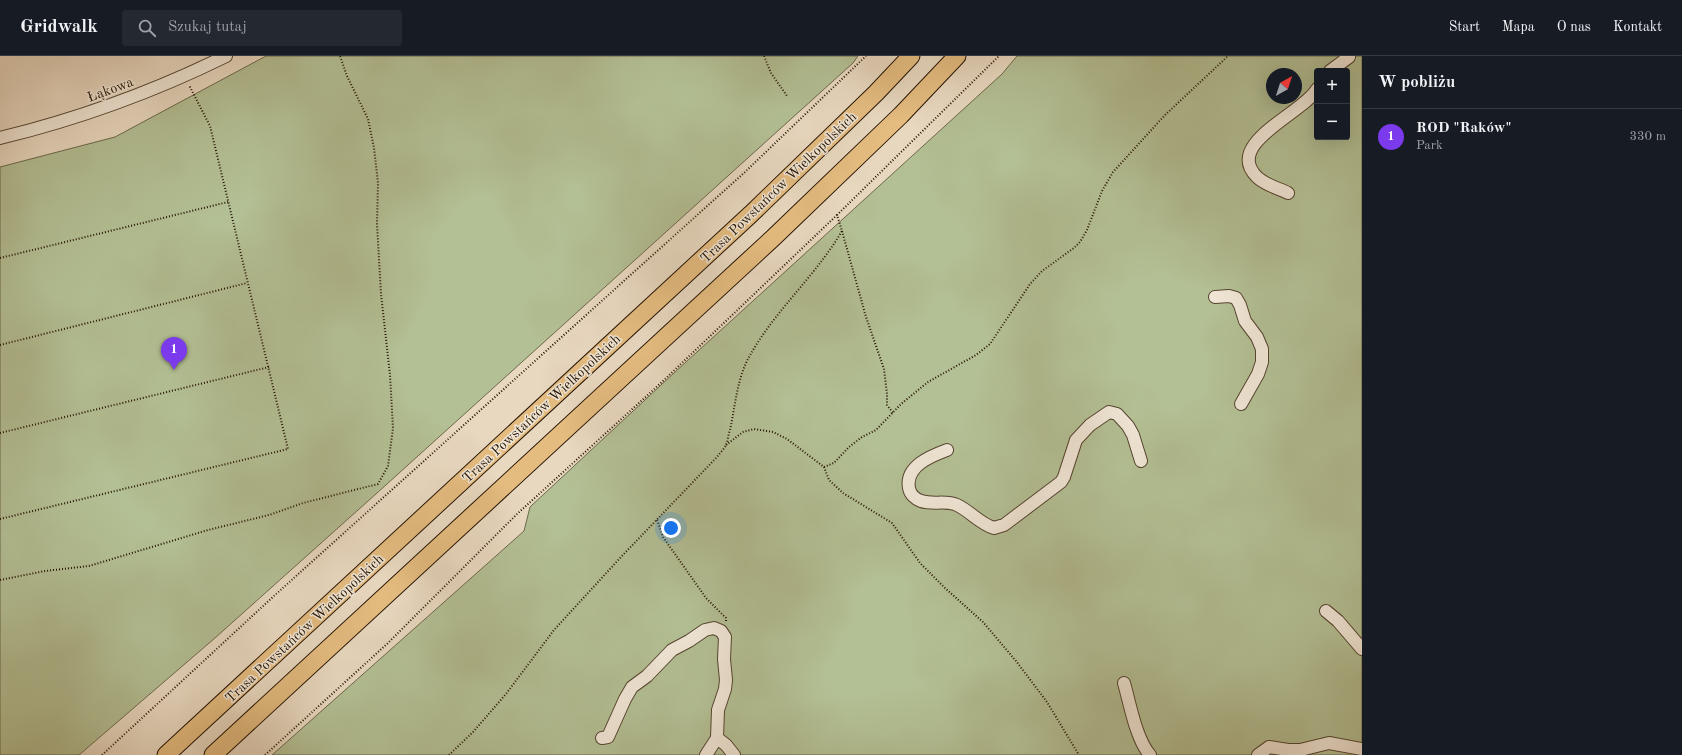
<!DOCTYPE html>
<html lang="pl">
<head>
<meta charset="utf-8">
<style>
  body { margin:0; font-family:"Old Standard TT",serif; background:#242831; color:#f1f3f6 }
  .controls { position:absolute; right:12px; top:12px; display:grid; overflow:hidden; border-radius:4px; box-shadow:0 4px 16px #0002 }
  .controls button { width:36px; height:36px; display:grid; place-items:center; padding:0; border:0; border-bottom:1px solid #363941; background:#171b24; color:#f1f3f6; font:20px sans-serif }
  .compass { position:absolute; left:1266px; top:12px; width:36px; height:36px; border-radius:50%; background:#171b24; box-shadow:0 4px 16px #0002; rotate:39deg }
  .you { position:absolute; left:671px; top:472px; width:14px; height:14px; margin:-10px; border:3px solid #fff; border-radius:50%; background:#1a73e8; box-shadow:0 0 0 6px #1a73e833 }
  .badge { display:grid; place-items:center; width:26px; height:26px; border-radius:50%; background:#7c3aed; color:#fff; font-size:13px; font-weight:700 }
  .pin { position:absolute; translate:-50% -33px; filter:drop-shadow(0 1px 2px #0008) }
  .pin::after { content:''; position:absolute; top:21px; width:14px; height:12px; background:inherit; clip-path:polygon(0 0,100% 0,50% 100%) }
  .list { margin:0; padding:0; list-style:none }
  h2 { display:flex; justify-content:space-between; align-items:center; height:52px; margin:0; padding:0 16px; font-size:17px }
  h2 small { font-size:13px; font-weight:400; color:#9ea1a6 }
  .list li { display:grid; grid-template-columns:26px 1fr auto; gap:12px; align-items:center; box-sizing:border-box; height:56px; padding:0 16px; border-top:1px solid #363941 }
  .list b { display:block; font-size:15px; white-space:nowrap }
  .list p { margin:0; font-size:13px; white-space:nowrap; color:#9ea1a6 }
  .list em { font-size:13px; font-style:normal; color:#9ea1a6 }
  .icon { flex:none; width:22px; height:22px; fill:none; stroke:currentColor; stroke-width:2; stroke-linecap:round; stroke-linejoin:round }
  .map { position:relative; flex:none; width:1362px; height:699px; overflow:hidden }
  header { display:flex; align-items:center; gap:24px; box-sizing:border-box; height:56px; padding:0 20px; background:#171b24; border-bottom:1px solid #363941 }
  header strong { font-size:19px }
  nav { display:flex; gap:22px; margin-inline-start:auto; font-size:14px }
  .search { width:280px; height:36px; background:#242831; display:flex; align-items:center; gap:10px; box-sizing:border-box; padding:0 14px; border-radius:4px; color:#9ea1a6; font-size:15px }
  main { display:flex }
  aside { flex:1; background:#171b24 }
  .map>svg:first-child { display:block }
  .green { fill:#b3bf94; stroke:#6c684a; fill-rule:evenodd }
  .lines { fill:none; stroke-linecap:round; stroke-linejoin:round }
  .minor-casing { stroke:#554430; stroke-width:14 }
  .highway-casing { stroke:#241200; stroke-width:19 }
  .path { stroke:#241200; stroke-width:2; stroke-dasharray:1 2; stroke-linecap:butt }
  .minor { stroke:#f0e6d6; stroke-width:12 }
  .highway { stroke:#e4bc80; stroke-width:17 }
  .labels { text-anchor:middle; stroke-width:3; stroke-linejoin:round; paint-order:stroke }
  .street-label { font-size:14px; fill:#241200; stroke:#f0e6d6 }
</style>
</head>
<body>
<header>
<strong>Gridwalk</strong>
<div class="search"><svg class="icon" aria-label="search" viewBox="0 0 24 24"><circle cx="10" cy="10" r="6"/><path d="M15 15l6 6"/></svg>Szukaj tutaj</div>
<nav><a>Start</a><a>Mapa</a><a>O nas</a><a>Kontakt</a></nav>
</header>
<main>
<div class="map">
<svg width="1362" height="699" viewBox="0 0 1362 699">
  <rect width="100%" height="100%" fill="#e8d8c0"/>
  <filter id="stains"><feTurbulence type="fractalNoise" baseFrequency=".005" numOctaves="4"/><feColorMatrix values="0 0 0 0 .2 0 0 0 0 .09 0 0 0 0 .02 0 0 0 .5 -.17"/></filter>
  <radialGradient id="worn" r=".72"><stop offset=".6" stop-color="#630" stop-opacity="0"/><stop offset="1" stop-color="#630" stop-opacity=".3"/></radialGradient>
  <!-- green -->
  <g class="green">
    <path d="M266,0H858L853,7L377,437L215,582L79,699H0V111L115,81Z"/>
    <path d="M1017,0H1362V699H272L524,475L530,451L675,316L1002,18ZM1317,15H1347V81H1317ZM1272,18H1296V42H1272Z"/>
  </g>
  <g class="lines">
    <!-- minor casing -->
    <g class="minor-casing">
      <g id="minor">
        <path d="M1330,15L1349,1"/>
        <path d="M0,82C78,63 153,36 226,0"/>
        <path d="M1288,137C1278,132 1265,129 1257,121C1223,87 1304,57 1317,33"/>
        <path d="M1215,241L1229,240L1236,242L1240,249L1245,265L1257,281L1262,293V306L1258,318L1241,348"/>
        <path d="M947,394C931,400 905,410 909,432C910,438 915,443 921,445C933,449 946,444 957,449C970,455 980,468 994,472L1004,469L1061,426L1064,421L1076,384L1090,369L1109,356L1117,358L1128,370L1133,379L1141,405"/>
        <path d="M1326,555L1338,565L1362,593"/>
        <path d="M1124,627C1130,648 1136,683 1150,699"/>
        <path d="M602,682L608,681L625,643L632,631L647,620L672,594L689,585L705,574L714,572L721,575L725,581L724,603L726,624L725,633L718,654L717,682L706,699"/>
        <path d="M717,682L726,689L734,699"/>
        <path d="M1258,699L1269,691L1288,694H1300L1329,687L1362,693"/>
      </g>
    </g>
    <!-- highway casing -->
    <g class="highway-casing">
      <g id="highway">
        <path d="M166,699L751,158L876,37L911,0"/>
        <path d="M213,699L773,182L901,59L957,0"/>
      </g>
    </g>
    <!-- path -->
    <g class="path">
      <path d="M764,0L771,17L787,40"/>
      <path d="M842,175L866,261L884,313L887,338V349L893,357"/>
      <path d="M0,202L228,146"/>
      <path d="M0,289L247,227"/>
      <path d="M0,377L269,311"/>
      <path d="M726,389L743,376L754,373L773,376L787,383L824,411L829,424L843,437L892,467L920,507L945,532L983,566L1016,605L1047,646L1079,699"/>
      <path d="M824,411L834,407L849,391L862,381L876,374L901,348L928,326L976,299L990,288L1030,228L1042,215L1074,192L1080,186L1087,174L1102,135L1113,116L1165,59L1228,0"/>
      <path d="M0,463L288,393L210,70L189,29"/>
      <path d="M657,464L663,481L706,542L726,562V566"/>
      <path d="M0,524L45,515L89,510L208,474L269,459L303,447L378,428L388,410L393,372L390,319L381,238L377,168L378,127L374,92L368,63L347,20L340,0"/>
      <path d="M102,699L275,539L745,116L866,0"/>
      <path d="M265,699L388,587L516,459L662,326L837,159"/>
      <path d="M449,699L473,676L506,638L554,574L621,501L717,401C720,397 724,393 726,389C728,385 728,379 730,374C735,351 737,324 748,303C773,256 815,221 842,175L837,159L999,0"/>
    </g>
    <!-- minor -->
    <use href="#minor" class="minor"/>
    <!-- highway -->
    <use href="#highway" class="highway"/>
  </g>
  <g class="labels">
    <!-- street labels -->
    <g class="street-label">
      <text transform="translate(110 33) rotate(-20)" y="5">Łąkowa</text>
      <text transform="translate(778 131) rotate(-44)" y="5">Trasa Powstańców Wielkopolskich</text>
      <text transform="translate(541 352) rotate(-43)" y="5">Trasa Powstańców Wielkopolskich</text>
      <text transform="translate(304 572) rotate(-43)" y="5">Trasa Powstańców Wielkopolskich</text>
    </g>
  </g>
  <rect width="100%" height="100%" filter="url(#stains)"/>
  <rect width="100%" height="100%" fill="url(#worn)"/>
</svg>
<div class="controls">
<button>+</button>
<button>−</button>
</div>
<svg class="compass" viewBox="-18 -18 36 36"><path d="M0-13l5 13h-10z" fill="#e53935"/><path d="M0 13l5-13h-10z" fill="#9ea1a6"/></svg>
<div class="you"></div>
<div class="pin badge" style="left:174px;top:314px">1</div>
</div>
<aside>
<h2>W pobliżu<small></small></h2>
<ul class="list">
<li><span class="badge">1</span><div><b>ROD &quot;Raków&quot;</b><p>Park</p></div><em>330 m</em></li>
</ul>
</aside>
</main>
</body>
</html>
